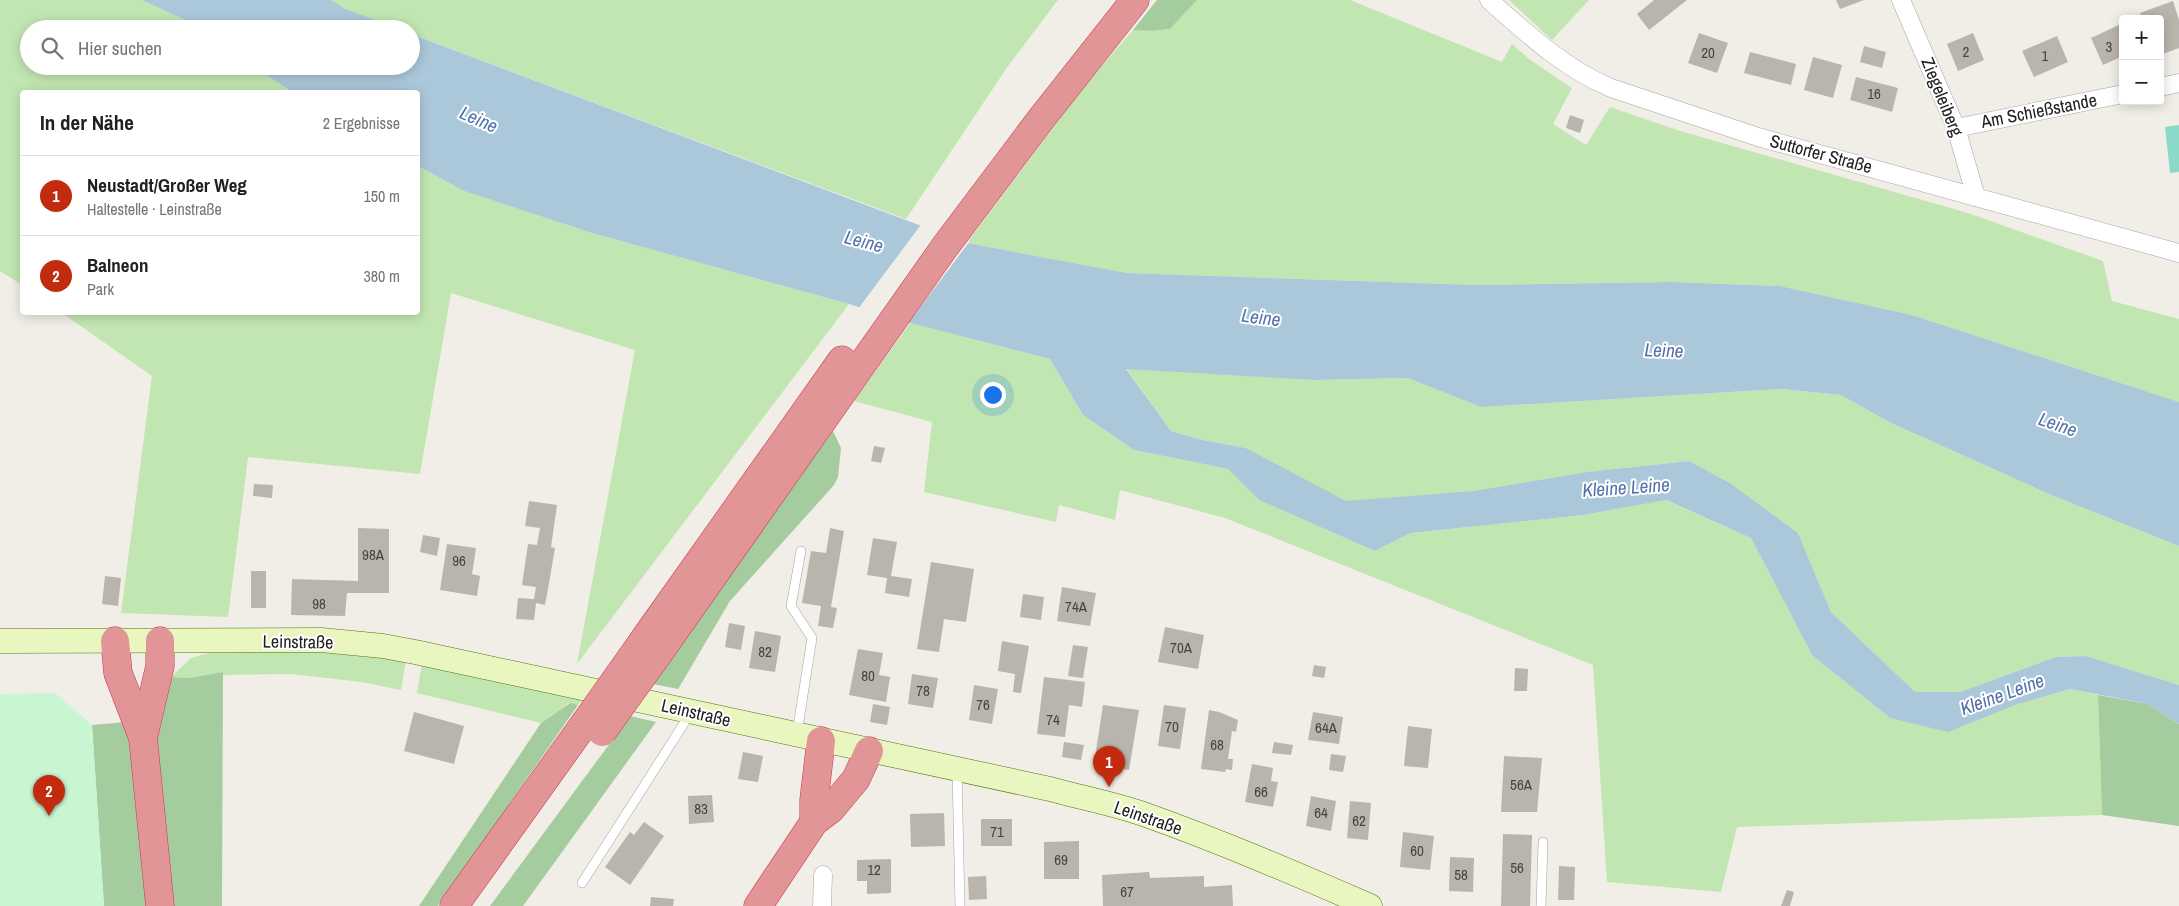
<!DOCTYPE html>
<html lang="de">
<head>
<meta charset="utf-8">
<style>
  body { margin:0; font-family:"Archivo Narrow",sans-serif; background:#f2f2f2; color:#202124 }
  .controls { position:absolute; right:15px; top:15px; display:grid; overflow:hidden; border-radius:5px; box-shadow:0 2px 12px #0003 }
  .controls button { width:45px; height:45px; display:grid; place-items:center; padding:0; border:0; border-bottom:1px solid #e0e0e0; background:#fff; color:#202124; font:25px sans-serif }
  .you { position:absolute; left:992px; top:394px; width:18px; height:18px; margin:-12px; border:4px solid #fff; border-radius:50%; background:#1a73e8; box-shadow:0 0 0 8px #1a73e833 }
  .badge { display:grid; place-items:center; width:32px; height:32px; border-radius:50%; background:#c22b0e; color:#fff; font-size:16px; font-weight:700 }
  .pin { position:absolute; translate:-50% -41px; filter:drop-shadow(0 1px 2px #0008) }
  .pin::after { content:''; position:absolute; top:26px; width:18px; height:15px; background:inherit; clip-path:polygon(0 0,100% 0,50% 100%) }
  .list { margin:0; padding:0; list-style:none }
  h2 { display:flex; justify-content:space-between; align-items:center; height:65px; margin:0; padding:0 20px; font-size:21px }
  h2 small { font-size:16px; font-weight:400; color:#757577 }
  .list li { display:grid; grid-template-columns:32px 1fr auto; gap:15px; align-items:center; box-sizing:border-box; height:80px; padding:0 20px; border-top:1px solid #e0e0e0 }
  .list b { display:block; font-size:19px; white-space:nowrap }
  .list p { margin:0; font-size:16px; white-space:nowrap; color:#757577 }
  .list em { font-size:16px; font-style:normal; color:#757577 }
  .icon { flex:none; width:28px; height:28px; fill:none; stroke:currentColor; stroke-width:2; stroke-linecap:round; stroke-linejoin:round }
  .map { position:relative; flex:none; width:2179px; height:906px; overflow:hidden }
  .search { position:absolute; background:#fff; box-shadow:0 2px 12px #0003; left:20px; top:20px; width:400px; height:55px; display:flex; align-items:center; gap:12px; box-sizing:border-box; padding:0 18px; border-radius:28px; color:#757577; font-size:19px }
  .panel { position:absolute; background:#fff; box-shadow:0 2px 12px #0003; left:20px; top:90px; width:400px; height:225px; border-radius:5px }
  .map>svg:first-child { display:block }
  .grass { fill:#c2e6b1 }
  .forest { fill:#a5cc9f }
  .park { fill:#c8f6d3 }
  .pitch { fill:#8bd9c8 }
  .water { fill:#abc8da }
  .pier { fill:#f0eee7 }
  .building { fill:#b9b5ad }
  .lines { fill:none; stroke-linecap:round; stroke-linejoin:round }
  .lane-casing { stroke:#a4a4a4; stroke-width:10 }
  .street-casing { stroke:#a4a4a4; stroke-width:19 }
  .secondary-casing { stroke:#56720d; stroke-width:25 }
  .highway-casing { stroke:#cf334f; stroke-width:29 }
  .lane { stroke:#fff; stroke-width:9 }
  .street { stroke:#fff; stroke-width:18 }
  .secondary { stroke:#eaf6c0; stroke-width:24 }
  .highway { stroke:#e19596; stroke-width:28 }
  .highway-bridge-casing { stroke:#cf334f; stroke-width:29; stroke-linecap:butt }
  .highway-bridge { stroke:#e19596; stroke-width:28 }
  .labels { text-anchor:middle; stroke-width:4; stroke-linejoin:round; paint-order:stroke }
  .number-label { font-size:15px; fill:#464543 }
  .street-label { font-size:18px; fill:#202020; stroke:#fff }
  .water-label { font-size:19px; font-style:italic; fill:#5270aa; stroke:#fff }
</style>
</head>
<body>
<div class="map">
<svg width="2179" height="906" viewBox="0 0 2179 906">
  <rect width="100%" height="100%" fill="#f0eee7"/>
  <!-- grass -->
  <g class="grass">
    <path d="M0,0H142L185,20L198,29H29V66H253L292,92H22V285L0,271Z"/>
    <path d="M331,0H1058L1008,66L906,219L411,34V29C385,29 353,14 331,0Z"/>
    <path d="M1197,0H1350L1502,62L1512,44L1529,59L1572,88L1553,124L1586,145L1610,107L1677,130L1968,213L2103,261L2112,301L2179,319V402L1912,315L1780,286L1671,282L1476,285L1127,273L967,243L1082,89L1133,30L1151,31L1170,29Z"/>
    <path d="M1509,0H1589L1552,40Z"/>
    <path d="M418,166L464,191L592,233L849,304L577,664L635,350L451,293L420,474L248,457L228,617L121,613L152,376L62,313L418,312Z"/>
    <path d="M910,323L1050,359L1083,415L1134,450L1228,469L1259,500L1375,551L1411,533L1583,515L1665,500L1751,538L1812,655L1890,718L2015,705L2070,689L2098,695L2102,815L1737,827L1721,892L1607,882L1593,665L1225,518L1120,490L1115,520L1059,505L1056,522L924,492L932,422L854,401Z"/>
    <path d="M1126,368L1315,380L1408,378L1481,407L1781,389L1841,395L1889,422L2051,495L2179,546V685L2086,656L2056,657L1960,692H1915L1831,612L1798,533L1730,483L1689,461L1587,472L1473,491L1346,502L1246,448L1202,440L1171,431Z"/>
    <path d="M302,651L373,657L406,661L401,690L362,682L292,674L223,675V672L189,678L171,677L191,658L212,652Z"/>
    <path d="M422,663L583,699L578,705L569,703L541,723L417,693Z"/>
  </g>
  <!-- forest -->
  <g class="forest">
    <path d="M1157,0H1197L1170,29L1151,31L1133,30Z"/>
    <path d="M833,431L841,448L838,477L834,485L730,601L678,689L648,683Z"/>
    <path d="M223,672L222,906H170L155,742L171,677L189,678Z"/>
    <path d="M2098,695L2148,704L2179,724V826L2102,815Z"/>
    <path d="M570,703L578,705L438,906H419L541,723Z"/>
    <path d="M630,716L656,722L523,906H490Z"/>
    <path d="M127,722L148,906H104L92,725Z"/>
  </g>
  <!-- park -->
  <path class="park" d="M55,693L92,725L104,906H0V694Z"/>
  <!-- pitch -->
  <path class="pitch" d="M2179,125V172L2170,173L2165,127Z"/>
  <!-- water -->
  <g class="water">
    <path d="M142,0H331L346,9L398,29H198L185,20Z"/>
    <path d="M411,34L967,243L1127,273L1476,285L1671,282L1780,286L1912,315L2179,402V546L2051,495L1889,422L1841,395L1781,389L1481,407L1408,378L1315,380L1126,369L1171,431L1202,440L1246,448L1346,501L1473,491L1587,472L1689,461L1730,483L1798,533L1831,612L1915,692H1960L2056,657L2086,656L2179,685V724L2148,704L2070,689L2015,705L1948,732L1890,718L1812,655L1751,538L1666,500L1583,515L1411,533L1375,551L1259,500L1228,469L1134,450L1083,415L1050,359L910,323L849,304L592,233L464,191L418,166V92H292L253,66H411Z"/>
  </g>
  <!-- pier -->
  <path class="pier" d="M923,222L970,241L907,325L858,309Z"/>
  <!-- building -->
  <g class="building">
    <path d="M1654,0H1687L1649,30L1637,14Z"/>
    <path d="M1836,0H1864L1840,9Z"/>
    <path d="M2173,1L2179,20V48L2160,55V19H2142L2140,13Z"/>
    <path d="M2121,24L2123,28V56L2103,65L2091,38Z"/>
    <path d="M1699,33L1728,43L1717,73L1688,63Z"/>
    <path d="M1973,33L1984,60L1958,71L1947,44Z"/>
    <path d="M2057,36L2068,62L2034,77L2022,51Z"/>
    <path d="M1864,46L1886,52L1882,68L1860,62Z"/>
    <path d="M1750,52L1796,64L1791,85L1744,73Z"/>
    <path d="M1813,57L1842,65L1833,98L1804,90Z"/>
    <path d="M1856,77L1898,88L1892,112L1850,100Z"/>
    <path d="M1570,115L1584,120L1580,133L1566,128Z"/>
    <path d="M874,446L885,448L881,463L871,461Z"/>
    <path d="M254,484L273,485L272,498L253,496Z"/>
    <path d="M529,501L557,505L551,547L555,548L548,589L545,605L536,603L534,620L516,619L518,598L534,599L536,587L522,585L528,544L537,545L540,528L525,526Z"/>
    <path d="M358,528L389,529V593H347L345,616L291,615L292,579L358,581Z"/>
    <path d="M830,528L844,531L831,607L837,608L833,628L818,626L821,606L802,603L811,551L826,553Z"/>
    <path d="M423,535L440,538L437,556L420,552Z"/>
    <path d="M873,538L897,542L891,576L912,579L909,597L885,593L887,578L867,575Z"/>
    <path d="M447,544L476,548L472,574L480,576L477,596L440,590Z"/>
    <path d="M931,562L974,569L966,622L944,619L939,652L917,649Z"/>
    <rect x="251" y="571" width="15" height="37"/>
    <path d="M105,576L121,578L118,606L102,604Z"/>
    <path d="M1062,587L1096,593L1090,626L1057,621Z"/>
    <path d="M1023,594L1044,597L1041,620L1020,617Z"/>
    <path d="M729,623L745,626L741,650L725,647Z"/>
    <path d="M1165,627L1204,635L1198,669L1158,662Z"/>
    <path d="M755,631L781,636L775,672L749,668Z"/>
    <path d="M1002,641L1029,646L1021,693L1013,692L1015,674L998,671Z"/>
    <path d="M1073,645L1088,647L1083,678L1068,676Z"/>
    <path d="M858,649L883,653L879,675L890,677L886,702L849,695Z"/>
    <path d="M1314,665L1326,667L1324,678L1312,676Z"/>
    <path d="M1515,668L1528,669L1527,691H1514Z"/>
    <path d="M912,674L938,678L933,708L908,704Z"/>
    <path d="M1044,677L1085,682L1082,707L1069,705L1065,737L1037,734Z"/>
    <path d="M974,685L998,689L992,724L969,720Z"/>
    <path d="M873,704L890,707L887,725L870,722Z"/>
    <path d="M1103,705L1139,710L1129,770L1094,764Z"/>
    <path d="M1164,705L1186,708L1180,749L1158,746Z"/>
    <path d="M1209,710L1219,712L1238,720L1236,732L1232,731L1228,759H1233L1232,770L1226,769L1225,772L1201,769Z"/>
    <path d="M414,712L464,726L454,764L404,751Z"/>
    <path d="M1313,712L1343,717L1339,744L1308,740Z"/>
    <path d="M1408,726L1432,729L1428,768L1404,766Z"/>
    <path d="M1064,742L1084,745L1081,760L1062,757Z"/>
    <path d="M1274,742L1293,745L1291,755L1272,753Z"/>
    <path d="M743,752L763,756L758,782L738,779Z"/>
    <path d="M1331,754L1346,756L1343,772L1329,770Z"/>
    <path d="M1504,756L1542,758L1537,812H1501Z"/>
    <path d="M1252,764L1273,768L1271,781L1278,782L1273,807L1245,802Z"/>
    <path d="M712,795L714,822L689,824L688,796Z"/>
    <path d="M1311,796L1336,801L1331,831L1306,826Z"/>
    <path d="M1350,801L1371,803L1368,840L1347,838Z"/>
    <path d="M944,813L945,846L911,847L910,814Z"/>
    <rect x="981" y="819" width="31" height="27"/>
    <path d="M644,822L664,836L630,885L605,867L630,832L634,835Z"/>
    <path d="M1403,832L1434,836L1430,870L1400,867Z"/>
    <path d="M1503,834L1532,835L1530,906H1501Z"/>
    <path d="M1079,841V879H1044V842Z"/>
    <path d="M1450,857L1474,858L1473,892L1449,891Z"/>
    <path d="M891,859V893L867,894V881H857V860Z"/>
    <path d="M1559,866L1575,867L1574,900H1558Z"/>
    <path d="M1149,872L1150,878L1204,876V887L1232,885L1233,906H1103L1102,875Z"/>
    <path d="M986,876L987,899L969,900L968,877Z"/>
    <path d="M1787,890L1794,892L1790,906H1781Z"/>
    <path d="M651,897L674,899L673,906H650Z"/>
  </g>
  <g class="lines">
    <!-- lane casing -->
    <g class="lane-casing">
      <g id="lane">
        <path d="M797,733L812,638L791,606L801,551"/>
        <path d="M957,771L960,906"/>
        <path d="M582,883L683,725L689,712"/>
        <path d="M1541,906L1543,842"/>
      </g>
    </g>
    <!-- street casing -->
    <g class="street-casing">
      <g id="street">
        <path d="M1489,0C1526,33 1565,69 1611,88L1758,137L2179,253"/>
        <path d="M1901,0L1956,128L1976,197"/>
        <path d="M2160,87L2179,83"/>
        <path d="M1956,128L2123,94"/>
        <path d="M822,906L823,875"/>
      </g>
    </g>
    <!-- secondary casing -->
    <g class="secondary-casing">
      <path id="secondary" d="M0,641L321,640L383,646L415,652L1050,789C1082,798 1115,804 1146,815C1222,842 1296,874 1370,906"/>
    </g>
    <!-- highway casing -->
    <g class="highway-casing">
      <g id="highway">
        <path d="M115,641L118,673L143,738L160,906"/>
        <path d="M643,641L842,360"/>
        <path d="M661,650L944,248L1041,119L1135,0"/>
        <path d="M143,738L160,666V641"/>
        <path d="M814,822V800L821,741"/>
        <path d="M454,906L585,723"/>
        <path d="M758,906L814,822L831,809L856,779L869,751"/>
      </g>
    </g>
    <!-- lane -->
    <use href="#lane" class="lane"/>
    <!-- street -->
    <use href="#street" class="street"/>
    <!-- secondary -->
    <use href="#secondary" class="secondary"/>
    <!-- highway -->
    <use href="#highway" class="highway"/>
    <!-- highway-bridge casing -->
    <g class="highway-bridge-casing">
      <g id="highway-bridge">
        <path d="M585,723L643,641"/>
        <path d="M602,732L661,650"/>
      </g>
    </g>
    <!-- highway-bridge -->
    <use href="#highway-bridge" class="highway-bridge"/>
  </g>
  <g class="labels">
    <!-- number labels -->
    <g class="number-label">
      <text x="2109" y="52">3</text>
      <text x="1966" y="57">2</text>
      <text x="1708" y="58">20</text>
      <text x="2045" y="61">1</text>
      <text x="1874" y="99">16</text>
      <text x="373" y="560">98A</text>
      <text x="459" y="566">96</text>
      <text x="319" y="609">98</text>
      <text x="1076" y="612">74A</text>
      <text x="1181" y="653">70A</text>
      <text x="765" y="657">82</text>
      <text x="868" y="681">80</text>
      <text x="923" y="696">78</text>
      <text x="983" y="710">76</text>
      <text x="1053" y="725">74</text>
      <text x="1172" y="732">70</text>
      <text x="1326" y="733">64A</text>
      <text x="1217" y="750">68</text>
      <text x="1521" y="790">56A</text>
      <text x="1261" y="797">66</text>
      <text x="701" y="814">83</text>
      <text x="1321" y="818">64</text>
      <text x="1359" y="826">62</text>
      <text x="997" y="837">71</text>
      <text x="1417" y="856">60</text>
      <text x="1061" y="865">69</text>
      <text x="1517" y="873">56</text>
      <text x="874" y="875">12</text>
      <text x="1461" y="880">58</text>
      <text x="1127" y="897">67</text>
    </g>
    <!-- street labels -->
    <g class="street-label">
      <text transform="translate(1942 97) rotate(68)" y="6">Ziegeleiberg</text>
      <text transform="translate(2039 111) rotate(-11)" y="6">Am Schießstande</text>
      <text transform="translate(1821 154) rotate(15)" y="6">Suttorfer Straße</text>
      <text transform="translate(298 642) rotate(1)" y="6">Leinstraße</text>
      <text transform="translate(696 713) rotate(13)" y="6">Leinstraße</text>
      <text transform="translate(1148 818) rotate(19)" y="6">Leinstraße</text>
    </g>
    <!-- water labels -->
    <g class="water-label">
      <text transform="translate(479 119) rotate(24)" y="7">Leine</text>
      <text transform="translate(864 241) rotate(15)" y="7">Leine</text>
      <text transform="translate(1261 317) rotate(7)" y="7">Leine</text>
      <text transform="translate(1664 350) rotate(2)" y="7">Leine</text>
      <text transform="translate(2058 424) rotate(19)" y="7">Leine</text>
      <text transform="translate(1626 487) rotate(-4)" y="7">Kleine Leine</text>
      <text transform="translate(2002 694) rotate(-20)" y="7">Kleine Leine</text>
    </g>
  </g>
</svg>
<div class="controls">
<button>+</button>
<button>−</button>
</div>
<div class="you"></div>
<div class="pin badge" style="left:1109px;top:787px">1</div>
<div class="pin badge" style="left:49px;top:816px">2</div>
<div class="search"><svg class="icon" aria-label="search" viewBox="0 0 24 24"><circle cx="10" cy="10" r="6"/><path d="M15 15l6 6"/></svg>Hier suchen</div>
<section class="panel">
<h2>In der Nähe<small>2 Ergebnisse</small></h2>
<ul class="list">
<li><span class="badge">1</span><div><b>Neustadt/Großer Weg</b><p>Haltestelle · Leinstraße</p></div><em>150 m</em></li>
<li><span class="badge">2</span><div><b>Balneon</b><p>Park</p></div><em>380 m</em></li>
</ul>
</section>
</div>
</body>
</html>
